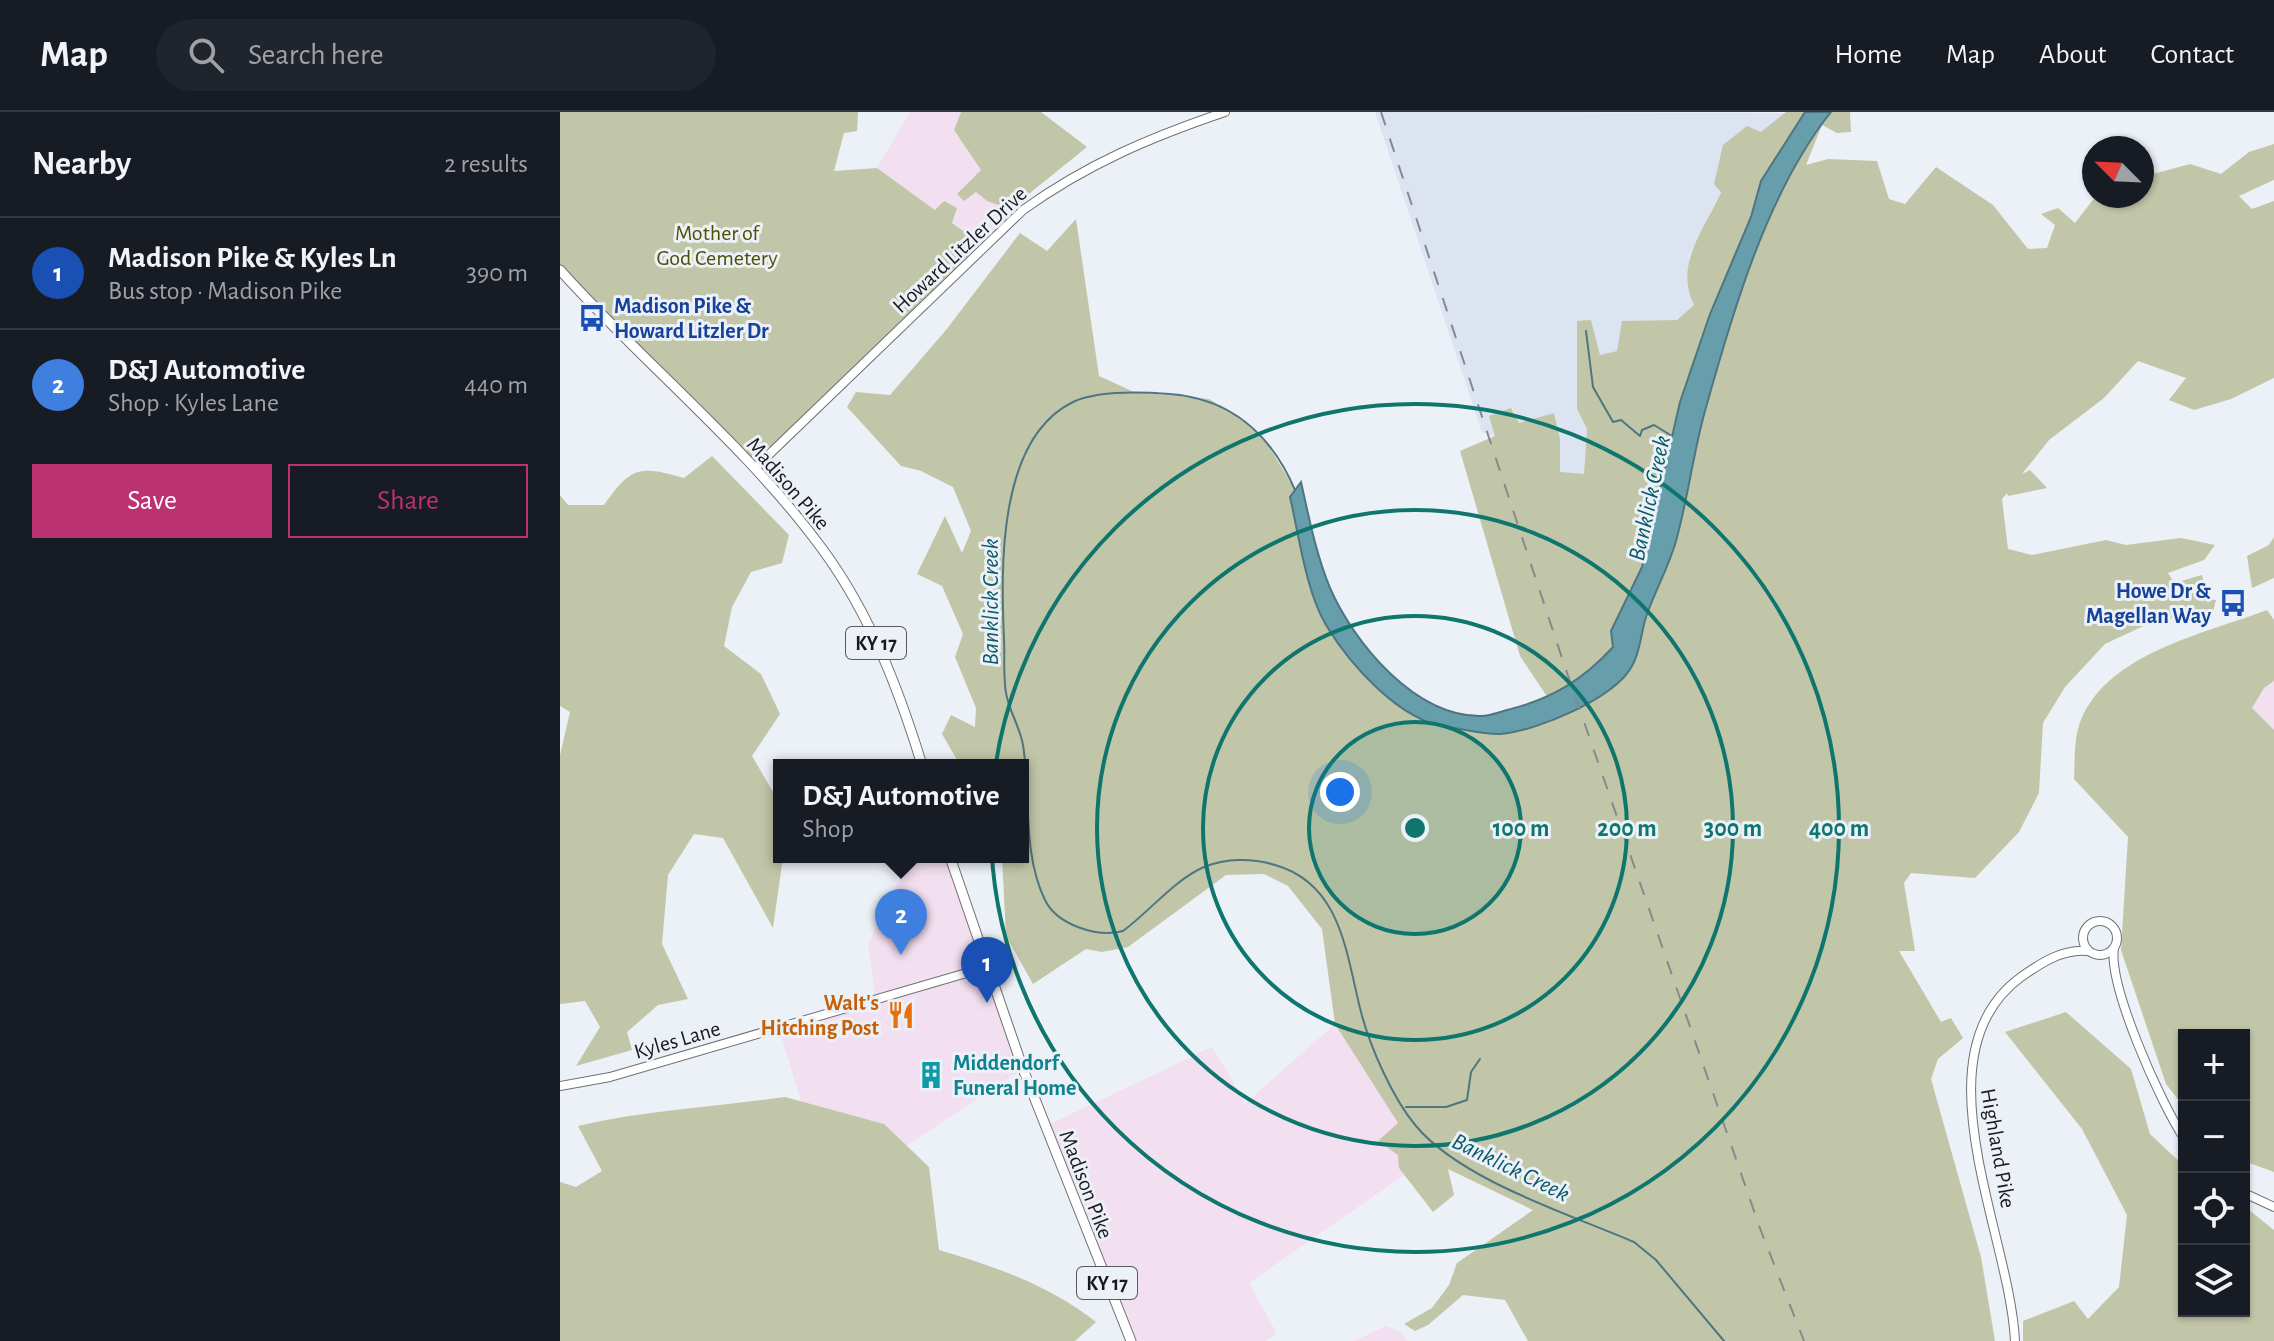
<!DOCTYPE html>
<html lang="en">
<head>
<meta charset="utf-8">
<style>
  body { margin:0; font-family:"Alegreya Sans",sans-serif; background:#20242c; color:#f1f3f6 }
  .controls { position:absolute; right:24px; bottom:24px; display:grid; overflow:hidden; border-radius:0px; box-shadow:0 2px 6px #0004 }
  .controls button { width:72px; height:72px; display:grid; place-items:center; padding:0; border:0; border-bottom:2px solid #363941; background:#171b24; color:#f1f3f6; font:40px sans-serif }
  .compass { position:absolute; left:1522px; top:24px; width:72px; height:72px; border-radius:50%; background:#171b24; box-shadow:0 2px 6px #0004; rotate:294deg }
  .you { position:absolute; left:780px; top:680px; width:28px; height:28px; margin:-20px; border:6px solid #fff; border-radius:50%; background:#1a73e8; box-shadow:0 0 0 12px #1a73e833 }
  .badge { display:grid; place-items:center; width:52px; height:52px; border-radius:50%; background:#ba3270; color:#fff; font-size:26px; font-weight:700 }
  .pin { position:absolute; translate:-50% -66px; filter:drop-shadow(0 2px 4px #0008) }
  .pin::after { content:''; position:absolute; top:42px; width:28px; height:24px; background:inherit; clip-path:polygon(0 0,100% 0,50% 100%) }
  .popup { position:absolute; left:213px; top:647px; width:256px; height:104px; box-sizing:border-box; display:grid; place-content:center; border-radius:0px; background:#171b24; filter:drop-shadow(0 2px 6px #0005); font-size:26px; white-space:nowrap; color:#9ea1a6 }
  .popup b { font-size:30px; color:#f1f3f6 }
  .popup::after { content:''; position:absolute; left:50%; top:100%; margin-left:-16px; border:16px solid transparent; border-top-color:#171b24 }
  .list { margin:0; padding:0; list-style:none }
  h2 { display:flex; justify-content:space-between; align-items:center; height:104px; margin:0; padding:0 32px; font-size:34px }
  h2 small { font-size:26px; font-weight:400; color:#9ea1a6 }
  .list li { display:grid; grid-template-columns:52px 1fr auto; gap:24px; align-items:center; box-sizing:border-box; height:112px; padding:0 32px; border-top:2px solid #363941 }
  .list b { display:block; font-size:30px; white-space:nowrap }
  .list p { margin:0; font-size:26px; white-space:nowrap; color:#9ea1a6 }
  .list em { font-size:26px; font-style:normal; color:#9ea1a6 }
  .actions { display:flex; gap:16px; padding:24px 32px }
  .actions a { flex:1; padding:18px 0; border:2px solid #ba3270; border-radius:0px; text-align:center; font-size:28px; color:#ba3270 }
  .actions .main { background:#ba3270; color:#fff }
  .icon { flex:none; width:44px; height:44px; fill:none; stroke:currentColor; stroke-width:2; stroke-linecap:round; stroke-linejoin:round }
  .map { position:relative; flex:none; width:1714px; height:1229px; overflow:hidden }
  header { display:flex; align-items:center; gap:48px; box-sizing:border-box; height:112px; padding:0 40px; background:#171b24; border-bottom:2px solid #363941 }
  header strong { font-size:38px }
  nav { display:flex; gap:44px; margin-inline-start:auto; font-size:28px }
  .search { width:560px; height:72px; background:#20242c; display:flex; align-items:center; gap:20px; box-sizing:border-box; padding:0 28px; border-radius:44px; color:#9ea1a6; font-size:30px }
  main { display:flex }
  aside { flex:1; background:#171b24 }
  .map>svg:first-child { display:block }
  .commercial { fill:#f2dfef }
  .built { fill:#dce3f1 }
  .green { fill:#c2c6a8 }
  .water { fill:#669eab; stroke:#4f7680; stroke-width:2 }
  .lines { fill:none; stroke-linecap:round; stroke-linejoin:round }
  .stream { stroke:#4f7680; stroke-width:2 }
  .secondary-casing { stroke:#6e7177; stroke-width:10 }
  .primary-casing { stroke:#6e7177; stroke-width:11 }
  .secondary { stroke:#fff; stroke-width:8 }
  .primary { stroke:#fff; stroke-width:9 }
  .rail { stroke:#87898e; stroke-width:2; stroke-dasharray:14 14; stroke-linecap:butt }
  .ring { fill:none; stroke:#0f766e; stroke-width:4 }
  .labels { text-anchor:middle; stroke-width:6; stroke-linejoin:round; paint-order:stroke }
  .shield { fill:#ecf0f7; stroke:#585a5e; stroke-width:2 }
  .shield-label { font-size:20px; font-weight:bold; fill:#191a1d }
  .park-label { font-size:22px; fill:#4d5103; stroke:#ecf0f7 }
  .street-label { font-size:22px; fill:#191a1d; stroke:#ecf0f7 }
  .transit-label { font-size:22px; font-weight:bold; fill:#164399; stroke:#ecf0f7; text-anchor:start }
  .food-label { font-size:22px; font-weight:bold; fill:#c56008; stroke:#ecf0f7; text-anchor:end }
  .culture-label { font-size:22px; font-weight:bold; fill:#0d838f; stroke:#ecf0f7; text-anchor:start }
  .water-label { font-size:24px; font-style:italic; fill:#095b69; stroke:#ecf0f7 }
  .centre { fill:#0f766e; stroke:#ecf0f7; stroke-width:4 }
  .ring-label { font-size:24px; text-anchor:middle; font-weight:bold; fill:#0f766e; stroke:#ecf0f7; stroke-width:6; stroke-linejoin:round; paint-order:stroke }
</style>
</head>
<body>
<header>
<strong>Map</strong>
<div class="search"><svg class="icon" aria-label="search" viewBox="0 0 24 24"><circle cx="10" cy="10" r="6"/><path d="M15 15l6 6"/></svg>Search here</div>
<nav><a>Home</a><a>Map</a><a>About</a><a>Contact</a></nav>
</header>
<main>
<aside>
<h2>Nearby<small>2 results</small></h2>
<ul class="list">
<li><span class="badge" style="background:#1a4fb4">1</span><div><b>Madison Pike &amp; Kyles Ln</b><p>Bus stop · Madison Pike</p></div><em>390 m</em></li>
<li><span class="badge" style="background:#3f7fe0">2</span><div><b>D&amp;J Automotive</b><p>Shop · Kyles Lane</p></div><em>440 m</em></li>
</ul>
<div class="actions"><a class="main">Save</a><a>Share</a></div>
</aside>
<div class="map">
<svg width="1714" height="1229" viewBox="0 0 1714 1229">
  <rect width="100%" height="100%" fill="#ecf0f7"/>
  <!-- commercial -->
  <g class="commercial">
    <path d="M350,0H401L394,19L421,58L397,83L416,80L427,89L450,97L454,106L424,133L317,56Z"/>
    <path d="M1714,569V618L1692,596L1704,576Z"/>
    <path d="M358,745H390L463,957L346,1034L324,1012L241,990L219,916L316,888L308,832L349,747Z"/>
    <path d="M775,912L839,1011L838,1043L844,1063L689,1171L717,1222L705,1229H571L486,1014L652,935L685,990L670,1005Z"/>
    <path d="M826,1214L841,1220L847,1229H794Z"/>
  </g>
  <!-- built -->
  <path class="built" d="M815,0L1228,1L1201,20L1161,79L1129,144L1134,193L1117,208L1062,209L1057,239L1039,243L1031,209L1017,297L1027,317L1024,362L1000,361V327L959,311L952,296L935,324L922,320Z"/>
  <!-- green -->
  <g class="green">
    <path d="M0,0H298L297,19L284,21L274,59L317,56L375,98L384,89L397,96L392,111L424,133L195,356L0,158Z"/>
    <path d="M401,0H481L527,35L450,97L427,89L416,80L404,89L397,82L421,58L394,18Z"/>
    <path d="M1226,0H1290L1291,20L1277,21L1262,13L1246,53L1268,47L1317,49L1329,87L1345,92L1376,55L1433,93L1468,137L1487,136L1495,113L1481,102L1498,96L1515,111L1536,84H1582V65L1630,52L1661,62L1689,40L1714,32V68L1679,84L1692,97L1714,89V266L1671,287L1634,298L1609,288L1626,266L1578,249L1544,286L1489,328L1462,362L1470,358L1487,376L1448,384L1447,381L1442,387L1448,437L1472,443L1546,428L1566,433L1621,426L1655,433L1644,448L1608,461L1614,471L1642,463L1647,487L1656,488L1653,499L1592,510L1545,532L1505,575L1483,611L1479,681L1459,720L1415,766L1351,761L1344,771L1355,839H1339L1381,910L1391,906L1403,926L1378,947L1371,967L1421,1145L1435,1229H968L945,1188L903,1183L868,1213L855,1219L844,1212L872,1196L889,1173L897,1151L973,1098L888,1057L894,1083L873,1100L839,1056L838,1043L818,1029L838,1011L775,912L762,817L728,774L704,762L666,763L568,835L542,840L526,837L473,872L446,824L442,745H463V653H400L382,622L391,603L415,615L416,596L395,545L403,522L382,474L357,462L385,404L402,441L411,419L393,375L361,359L341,354L287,295L296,280L330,283L386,218L460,121L487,139L516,107L539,264L574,280L649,287L682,307L704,326L734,376L742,413L775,503L837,580L924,610L994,595L960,544L900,339L935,324L929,304L951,296L959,311L994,301L1000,327V360L1024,362L1027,317L1017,297V209L1031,208L1040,243L1057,239L1062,209L1117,208L1134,193C1114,151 1144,119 1161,80L1154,72L1163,33L1187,14L1201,20Z"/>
    <path d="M152,344L229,423L222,451L191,460L172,495L164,534L201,562L220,602L192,644L219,690V745H232L222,752L213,816L163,726L134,722L108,763L102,832L128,887L98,893L67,920L72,938L16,954L40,915L25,889L0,892V643L10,600L0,594V383L8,393H44C71,355 79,353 124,366Z"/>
    <path d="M1714,425V466L1692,476L1687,444L1709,433Z"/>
    <path d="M1707,498L1714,508V569L1704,576L1692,596L1714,618V1060L1684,1049V923H1624V995L1606,972L1561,838L1568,725L1514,667C1515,651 1514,632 1518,617C1539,543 1644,522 1707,498Z"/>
    <path d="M1506,900L1571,957L1590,1022L1624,1054V1199H1684V1094L1714,1118V1229H1463V1209L1514,1189L1528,1207L1559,1175L1567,1103L1522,1017L1445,920Z"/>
    <path d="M225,985L324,1012L369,1055L379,1138C434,1154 491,1174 536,1210L515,1229H0V1070L16,1075L42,1059L18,1014C86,998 156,995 225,985Z"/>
  </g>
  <!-- water -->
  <path class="water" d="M1245,0H1271C1207,80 1172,202 1145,299C1133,342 1128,386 1116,429C1109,454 1096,477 1087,502C1081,518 1081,539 1072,554C1055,586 977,619 941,622C924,623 904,617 887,615C840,609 790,553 766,513C746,479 739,424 730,385L741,370C749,406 756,442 770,476C794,531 855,605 921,604C931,604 942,599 951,597C993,586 1024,567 1053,535L1051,519L1082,455L1120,290L1150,202L1191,105L1201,69Z"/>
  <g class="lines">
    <!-- stream -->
    <g class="stream">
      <path d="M1026,219L1033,275L1053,310L1061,308L1080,324L1082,318L1094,313L1112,324"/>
      <path d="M735,378C711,322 670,286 609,282C582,280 537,279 513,290C437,327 441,457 444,527C445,545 443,564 446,581C449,599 460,615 463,633C471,683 462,741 485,788C497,813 538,826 563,819C589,800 614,768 644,755C666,746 692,746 715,753C782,772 786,842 801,900C810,935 833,987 856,1014C901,1068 1009,1102 1074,1130L1096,1148L1164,1229"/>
      <path d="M846,995H886L907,988L911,960L920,947"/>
    </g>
    <!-- secondary casing -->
    <g class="secondary-casing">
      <g id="secondary">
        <path d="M195,356L463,98C527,52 591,25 665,0"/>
        <circle cx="1540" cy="826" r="17"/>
        <path d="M1554,836C1548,874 1601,992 1624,1026"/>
        <path d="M0,974L50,965L427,855"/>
        <path d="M1684,1081L1714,1095"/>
        <path d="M1455,1229C1450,1122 1355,942 1461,865C1481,851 1502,837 1527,839"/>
      </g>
    </g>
    <!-- primary casing -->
    <g class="primary-casing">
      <g id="primary">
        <path d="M0,158C85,253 187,334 263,438C310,502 339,578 362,653"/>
        <path d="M390,745L463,957L571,1229"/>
      </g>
    </g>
    <!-- secondary -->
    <use href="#secondary" class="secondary"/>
    <!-- primary -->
    <use href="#primary" class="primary"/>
    <!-- rail -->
    <path class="rail" d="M821,0L1006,558L1201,1119L1244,1229"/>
  </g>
  <!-- distance rings -->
  <circle cx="855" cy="716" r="106" fill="#0f766e" fill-opacity=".12"/>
  <g class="ring">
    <circle cx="855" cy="716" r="106"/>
    <circle cx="855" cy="716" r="212"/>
    <circle cx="855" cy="716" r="318"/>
    <circle cx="855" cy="716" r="424"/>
  </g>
  <!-- icons -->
  <defs>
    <g id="bus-bare" transform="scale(2.16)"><path d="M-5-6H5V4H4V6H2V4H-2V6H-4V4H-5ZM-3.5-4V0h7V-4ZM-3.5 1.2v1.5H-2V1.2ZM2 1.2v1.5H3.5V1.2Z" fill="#1a4fb4" stroke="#ecf0f7" stroke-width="2.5" paint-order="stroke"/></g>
    <g id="restaurant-bare" transform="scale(2.16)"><path d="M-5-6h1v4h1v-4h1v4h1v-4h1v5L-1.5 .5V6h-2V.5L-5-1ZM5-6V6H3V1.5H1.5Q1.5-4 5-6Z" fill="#e8710a" stroke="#ecf0f7" stroke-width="2.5" paint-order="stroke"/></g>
    <g id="building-bare" transform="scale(2.16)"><path d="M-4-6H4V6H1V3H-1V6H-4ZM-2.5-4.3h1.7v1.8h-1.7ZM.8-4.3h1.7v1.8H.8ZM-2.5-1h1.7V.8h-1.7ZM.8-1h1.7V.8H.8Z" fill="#0f9aa8" stroke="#ecf0f7" stroke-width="2.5" paint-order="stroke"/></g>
  </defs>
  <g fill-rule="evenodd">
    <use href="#bus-bare" x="32" y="206"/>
    <use href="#bus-bare" x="1673" y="491"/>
    <use href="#restaurant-bare" x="341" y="903"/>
    <use href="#building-bare" x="371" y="963"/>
  </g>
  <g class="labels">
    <!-- shield labels -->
    <g class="shield">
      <rect x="286" y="515" width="60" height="32" rx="6"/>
      <rect x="517" y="1155" width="60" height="32" rx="6"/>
    </g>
    <g class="shield-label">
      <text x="316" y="538">KY 17</text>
      <text x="547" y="1178">KY 17</text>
    </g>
    <!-- park labels -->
    <g class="park-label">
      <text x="157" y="128">Mother of<tspan x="157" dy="25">God Cemetery</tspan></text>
    </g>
    <!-- street labels -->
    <g class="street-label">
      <text transform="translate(399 137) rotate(-43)" y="8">Howard Litzler Drive</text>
      <text transform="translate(229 371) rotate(49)" y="8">Madison Pike</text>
      <text transform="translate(117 927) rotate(-16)" y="8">Kyles Lane</text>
      <text transform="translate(1439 1036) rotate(80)" y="8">Highland Pike</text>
      <text transform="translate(527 1072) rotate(69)" y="8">Madison Pike</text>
    </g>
    <!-- transit labels -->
    <g class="transit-label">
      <text x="54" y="201">Madison Pike &amp;<tspan x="54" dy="25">Howard Litzler Dr</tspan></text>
      <text x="1651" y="486" text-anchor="end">Howe Dr &amp;<tspan x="1651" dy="25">Magellan Way</tspan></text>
    </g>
    <!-- food labels -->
    <g class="food-label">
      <text x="319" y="898">Walt's<tspan x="319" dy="25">Hitching Post</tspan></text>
    </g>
    <!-- culture labels -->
    <g class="culture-label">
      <text x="393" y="958">Middendorf<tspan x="393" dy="25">Funeral Home</tspan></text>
    </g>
    <!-- water labels -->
    <g class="water-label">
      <text transform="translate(1089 386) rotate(-78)" y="8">Banklick Creek</text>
      <text transform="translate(430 490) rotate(-90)" y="8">Banklick Creek</text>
      <text transform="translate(951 1055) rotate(26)" y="8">Banklick Creek</text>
    </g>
  </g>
  <circle cx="855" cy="716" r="12" class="centre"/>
  <g class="ring-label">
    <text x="961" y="724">100 m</text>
    <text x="1067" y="724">200 m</text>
    <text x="1173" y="724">300 m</text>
    <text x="1279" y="724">400 m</text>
  </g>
</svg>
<div class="controls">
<button>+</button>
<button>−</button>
<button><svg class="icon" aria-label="locate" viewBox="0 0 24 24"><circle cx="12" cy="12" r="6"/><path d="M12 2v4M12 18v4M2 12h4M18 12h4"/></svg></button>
<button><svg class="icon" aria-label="layers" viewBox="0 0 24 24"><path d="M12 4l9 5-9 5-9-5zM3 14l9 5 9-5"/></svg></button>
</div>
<svg class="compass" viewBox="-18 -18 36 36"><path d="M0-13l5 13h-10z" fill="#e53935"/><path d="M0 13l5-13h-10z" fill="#9ea1a6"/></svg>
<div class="you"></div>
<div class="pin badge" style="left:427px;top:891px;background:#1a4fb4">1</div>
<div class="pin badge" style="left:341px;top:843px;background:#3f7fe0">2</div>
<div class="popup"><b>D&amp;J Automotive</b>Shop</div>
</div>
</main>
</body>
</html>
